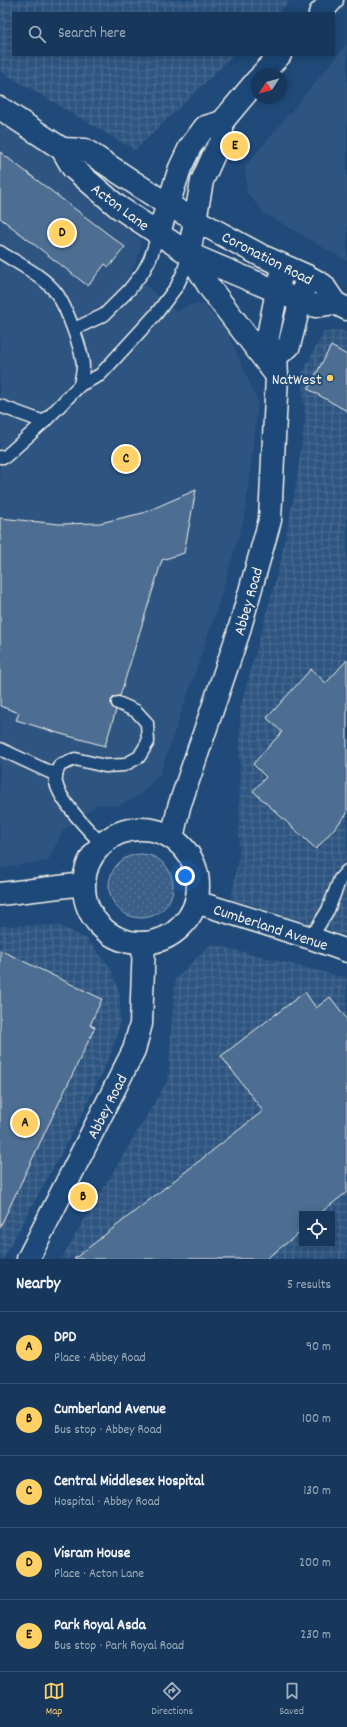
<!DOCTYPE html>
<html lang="en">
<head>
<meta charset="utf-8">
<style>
  body { margin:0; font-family:Dekko,sans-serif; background:#244365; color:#f1f3f6 }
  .controls { position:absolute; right:12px; bottom:12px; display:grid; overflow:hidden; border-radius:0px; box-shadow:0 2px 10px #0003 }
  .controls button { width:36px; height:36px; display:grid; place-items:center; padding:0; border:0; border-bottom:1px solid #365272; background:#17385c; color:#f1f3f6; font:20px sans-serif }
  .compass { position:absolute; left:251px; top:68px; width:36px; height:36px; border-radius:50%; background:#17385c; box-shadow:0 2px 10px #0003; rotate:234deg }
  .you { position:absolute; left:185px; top:876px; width:14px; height:14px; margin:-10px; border:3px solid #fff; border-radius:50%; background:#1a73e8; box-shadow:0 0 0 6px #1a73e833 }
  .badge { display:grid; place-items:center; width:26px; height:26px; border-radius:50%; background:#ffd166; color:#111; font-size:13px; font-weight:700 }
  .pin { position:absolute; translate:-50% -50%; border:2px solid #fff; box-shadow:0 1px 4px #0006 }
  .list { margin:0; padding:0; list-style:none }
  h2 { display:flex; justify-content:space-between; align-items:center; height:52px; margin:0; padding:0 16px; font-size:17px }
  h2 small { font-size:13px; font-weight:400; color:#9eacbb }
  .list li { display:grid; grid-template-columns:26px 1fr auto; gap:12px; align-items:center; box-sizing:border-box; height:72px; padding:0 16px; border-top:1px solid #365272 }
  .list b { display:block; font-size:15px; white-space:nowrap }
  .list p { margin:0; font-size:13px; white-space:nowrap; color:#9eacbb }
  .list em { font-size:13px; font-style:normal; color:#9eacbb }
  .icon { flex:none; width:22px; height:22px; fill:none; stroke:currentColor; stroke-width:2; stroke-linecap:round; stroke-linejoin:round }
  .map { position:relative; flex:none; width:347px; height:1259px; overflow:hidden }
  .search { position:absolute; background:#17385c; box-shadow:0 2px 10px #0003; left:12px; right:12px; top:12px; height:44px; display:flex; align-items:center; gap:10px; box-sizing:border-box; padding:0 14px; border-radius:0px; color:#9eacbb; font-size:15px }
  .sheet { height:412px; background:#17385c }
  nav { display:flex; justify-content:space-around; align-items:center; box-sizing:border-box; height:56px; border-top:1px solid #365272; background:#17385c; font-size:11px; color:#9eacbb }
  nav a { display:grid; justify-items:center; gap:2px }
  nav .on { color:#ffd166 }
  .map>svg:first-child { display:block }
  .built { fill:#2d5581 }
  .industrial { fill:url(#industrial-grid); fill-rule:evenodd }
  .grass { fill:url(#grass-dots); stroke:#97a8b8 }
  .building { fill:#4d6e92; stroke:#f4f1e8 }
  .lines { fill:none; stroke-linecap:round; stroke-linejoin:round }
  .service-casing { stroke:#f4f1e8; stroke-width:15 }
  .minor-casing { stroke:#f4f1e8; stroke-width:25 }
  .tertiary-casing { stroke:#f4f1e8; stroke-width:25 }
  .secondary-casing { stroke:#f4f1e8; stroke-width:25 }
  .service { stroke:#1f4a7a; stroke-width:12 }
  .minor { stroke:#1f4a7a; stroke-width:22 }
  .tertiary { stroke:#1f4a7a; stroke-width:22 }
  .secondary { stroke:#1f4a7a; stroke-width:22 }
  .poi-dot { fill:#ffd166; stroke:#1f4a7a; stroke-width:1.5 }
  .labels { text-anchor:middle; stroke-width:3.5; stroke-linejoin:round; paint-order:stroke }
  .street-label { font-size:16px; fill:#f4f1e8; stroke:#1f4a7a }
  .poi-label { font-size:16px; fill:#f4f1e8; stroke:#1f4a7a; text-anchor:end }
</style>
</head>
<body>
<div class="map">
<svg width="347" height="1259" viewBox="0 0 347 1259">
  <defs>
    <pattern id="industrial-grid" width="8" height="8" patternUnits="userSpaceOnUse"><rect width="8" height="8" fill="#2d5581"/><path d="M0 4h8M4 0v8" fill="none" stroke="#4c6e93"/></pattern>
    <pattern id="grass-dots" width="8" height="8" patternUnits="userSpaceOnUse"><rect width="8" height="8" fill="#3a5f88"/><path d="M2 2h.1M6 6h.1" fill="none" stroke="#577699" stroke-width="1.8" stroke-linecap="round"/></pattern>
  </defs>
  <rect width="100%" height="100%" fill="#1f4a7a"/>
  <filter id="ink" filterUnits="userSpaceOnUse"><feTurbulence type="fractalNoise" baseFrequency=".025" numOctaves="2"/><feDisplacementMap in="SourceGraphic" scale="8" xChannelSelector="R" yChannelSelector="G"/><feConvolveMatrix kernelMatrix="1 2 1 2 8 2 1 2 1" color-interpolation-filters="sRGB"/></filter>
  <g filter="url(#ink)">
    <!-- built -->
    <g class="built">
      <path d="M347,44V261L264,213L247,193L245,167Z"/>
      <path d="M0,124L51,151L141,241L140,252L131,273L177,312L188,305L203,304L227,331L258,402L245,515L215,615L160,774L140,795L118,806L98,804L63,831L48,861L0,868Z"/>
    </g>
    <!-- industrial -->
    <g class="industrial">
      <path d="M0,0H291L278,13H13V55H234L135,150L0,71Z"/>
      <path d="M342,330L347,333V936L231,899L239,854L240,708L277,575L294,497L305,419L301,375L324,332Z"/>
      <path d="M58,925L87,939L110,967L120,994V1025L111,1054L79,1121L3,1259H0V926Z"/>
      <path d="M211,944L347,978V1259H61L168,1080L175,979ZM302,1214H332V1244H302Z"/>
    </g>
    <!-- grass -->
    <circle class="grass" cx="141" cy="886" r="32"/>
    <!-- building -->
    <g class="building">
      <path d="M0,152L125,247L109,267L105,264L88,286L0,218Z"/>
      <path d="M331,346L347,355V411L308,389Z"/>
      <path d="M196,490L184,553L162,560L120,696L114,697L111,700L112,707L116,710L105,746L61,734L16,720L19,713L0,706V518L59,524L100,523L143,513Z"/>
      <path d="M347,660V814L316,849L253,791L266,777L253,764L282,732L267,718L311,669L326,683Z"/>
      <path d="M0,950L102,999L90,1025L95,1027L0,1227Z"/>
      <path d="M305,992L316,1008L330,997L347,1019V1192L319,1214H302V1231L266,1259H74L263,1111L221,1056Z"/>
    </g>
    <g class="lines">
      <!-- service casing -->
      <g class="service-casing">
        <g id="service">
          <path d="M0,252C19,264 44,276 57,294C67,308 82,350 83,366C83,372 81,379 80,385"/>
          <path d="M74,329L104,315L129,290L143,272L150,259L158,235"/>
          <path d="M0,406L44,422"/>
          <path d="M0,457H5L44,422L80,385L100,375L156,314L177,286L183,273L189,254"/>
          <path d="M0,749L56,775"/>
          <path d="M102,844C89,831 60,801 56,783C55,776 57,770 60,765L75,759L105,766L124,765L139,757L148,742L147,723L136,711L118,703"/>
          <path d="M311,938L328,910L340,879L347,871"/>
        </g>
      </g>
      <!-- minor casing -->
      <g class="minor-casing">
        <g id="minor">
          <path d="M0,894L84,884"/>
          <path d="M196,902L311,938L347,951"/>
        </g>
      </g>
      <!-- tertiary casing -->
      <g class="tertiary-casing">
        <g id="tertiary">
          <path d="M168,205L262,256L307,276L323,285L335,303L347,309"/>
          <path d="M189,254L300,301L316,306L335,303"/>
          <path d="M276,356L289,346L304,287"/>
          <circle cx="141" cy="886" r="57"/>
          <path d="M172,838L179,807L238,634L270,520L277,376L276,356L267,341L277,291L284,266"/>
          <path d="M28,1259L134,1050L141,1024L144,943"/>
        </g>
      </g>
      <!-- secondary casing -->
      <g class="secondary-casing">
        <g id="secondary">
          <path d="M320,13L332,0"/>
          <path d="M262,74L280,55"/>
          <path d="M0,108L62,149L73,168L117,206L189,254L210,288L277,376"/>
          <path d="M62,149L85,150L168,205"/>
          <path d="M158,235L180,168L190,147L205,127L222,122L257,80"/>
          <path d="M189,254L202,181L215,152L222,142V122"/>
        </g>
      </g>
      <!-- service -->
      <use href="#service" class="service"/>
      <!-- minor -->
      <use href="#minor" class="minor"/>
      <!-- tertiary -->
      <use href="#tertiary" class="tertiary"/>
      <!-- secondary -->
      <use href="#secondary" class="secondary"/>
    </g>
  </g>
  <!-- markers -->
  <circle class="poi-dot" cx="330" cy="378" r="4"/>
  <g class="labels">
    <!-- street labels -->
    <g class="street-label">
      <text transform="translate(121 206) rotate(37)" y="6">Acton Lane</text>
      <text transform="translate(268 257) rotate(27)" y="6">Coronation Road</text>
      <text transform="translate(247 601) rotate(-74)" y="6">Abbey Road</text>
      <text transform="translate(271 926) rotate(18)" y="6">Cumberland Avenue</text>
      <text transform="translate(106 1106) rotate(-63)" y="6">Abbey Road</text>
    </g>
    <!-- poi labels -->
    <g class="poi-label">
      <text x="322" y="384">NatWest</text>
    </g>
  </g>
</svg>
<div class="controls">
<button><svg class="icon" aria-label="locate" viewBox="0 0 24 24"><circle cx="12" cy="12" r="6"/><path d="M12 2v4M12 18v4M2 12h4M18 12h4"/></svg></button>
</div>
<svg class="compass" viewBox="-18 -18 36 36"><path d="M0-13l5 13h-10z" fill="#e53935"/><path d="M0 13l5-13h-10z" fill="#9eacbb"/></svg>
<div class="you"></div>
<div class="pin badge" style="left:25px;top:1123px">A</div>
<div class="pin badge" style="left:83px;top:1197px">B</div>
<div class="pin badge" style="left:126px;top:459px">C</div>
<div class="pin badge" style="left:62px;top:233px">D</div>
<div class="pin badge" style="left:235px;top:146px">E</div>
<div class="search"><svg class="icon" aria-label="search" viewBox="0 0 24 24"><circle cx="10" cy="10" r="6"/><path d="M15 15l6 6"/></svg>Search here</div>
</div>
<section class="sheet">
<h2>Nearby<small>5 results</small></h2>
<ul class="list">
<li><span class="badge">A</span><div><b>DPD</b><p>Place · Abbey Road</p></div><em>90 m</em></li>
<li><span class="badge">B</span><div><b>Cumberland Avenue</b><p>Bus stop · Abbey Road</p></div><em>100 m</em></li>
<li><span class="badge">C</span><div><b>Central Middlesex Hospital</b><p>Hospital · Abbey Road</p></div><em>130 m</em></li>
<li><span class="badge">D</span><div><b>Visram House</b><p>Place · Acton Lane</p></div><em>200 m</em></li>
<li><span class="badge">E</span><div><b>Park Royal Asda</b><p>Bus stop · Park Royal Road</p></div><em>230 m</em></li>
</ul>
</section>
<nav>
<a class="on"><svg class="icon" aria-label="map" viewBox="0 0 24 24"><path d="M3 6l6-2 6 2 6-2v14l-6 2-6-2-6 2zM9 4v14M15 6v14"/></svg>Map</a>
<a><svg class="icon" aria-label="directions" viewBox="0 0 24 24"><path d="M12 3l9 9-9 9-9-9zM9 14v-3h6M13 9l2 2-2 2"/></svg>Directions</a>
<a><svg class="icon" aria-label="saved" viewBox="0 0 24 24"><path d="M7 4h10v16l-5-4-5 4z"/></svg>Saved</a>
</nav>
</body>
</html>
